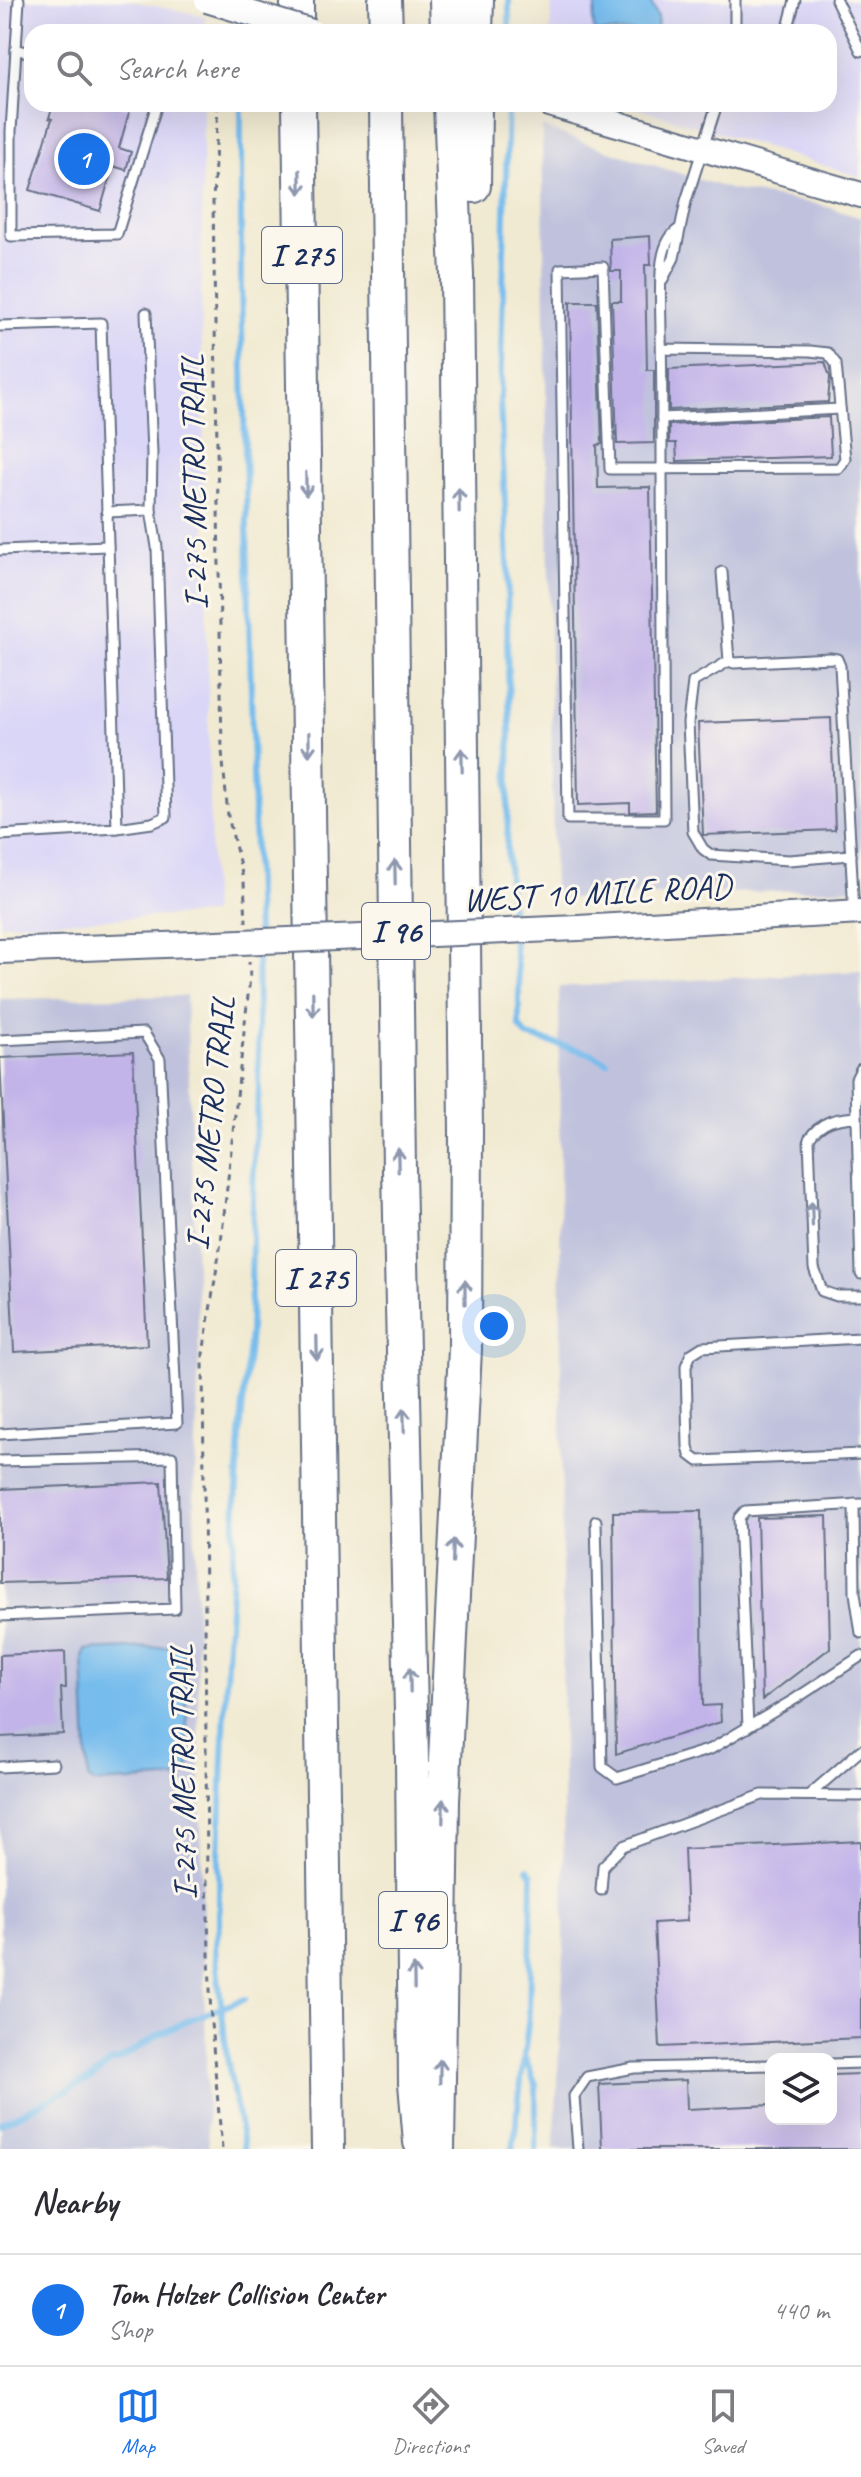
<!DOCTYPE html>
<html lang="en">
<head>
<meta charset="utf-8">
<style>
  body { margin:0; font-family:Caveat,sans-serif; background:#f7f7f7; color:#2b2b33 }
  .controls { position:absolute; right:24px; bottom:24px; display:grid; overflow:hidden; border-radius:16px; box-shadow:0 8px 32px #0002 }
  .controls button { width:72px; height:72px; display:grid; place-items:center; padding:0; border:0; border-bottom:2px solid #e1e1e2; background:#fff; color:#2b2b33; font:40px sans-serif }
  .you { position:absolute; left:494px; top:1326px; width:28px; height:28px; margin:-20px; border:6px solid #fff; border-radius:50%; background:#1a73e8; box-shadow:0 0 0 12px #1a73e833 }
  .badge { display:grid; place-items:center; width:52px; height:52px; border-radius:50%; background:#1a73e8; color:#fff; font-size:26px; font-weight:700 }
  .pin { position:absolute; translate:-50% -50%; border:4px solid #fff; box-shadow:0 2px 8px #0006 }
  .list { margin:0; padding:0; list-style:none }
  h2 { display:flex; justify-content:space-between; align-items:center; height:104px; margin:0; padding:0 32px; font-size:34px }
  h2 small { font-size:26px; font-weight:400; color:#7c7c81 }
  .list li { display:grid; grid-template-columns:52px 1fr auto; gap:24px; align-items:center; box-sizing:border-box; height:112px; padding:0 32px; border-top:2px solid #e1e1e2 }
  .list b { display:block; font-size:30px; white-space:nowrap }
  .list p { margin:0; font-size:26px; white-space:nowrap; color:#7c7c81 }
  .list em { font-size:26px; font-style:normal; color:#7c7c81 }
  .icon { flex:none; width:44px; height:44px; fill:none; stroke:currentColor; stroke-width:2; stroke-linecap:round; stroke-linejoin:round }
  .map { position:relative; flex:none; width:861px; height:2149px; overflow:hidden }
  .search { position:absolute; background:#fff; box-shadow:0 8px 32px #0002; left:24px; right:24px; top:24px; height:88px; display:flex; align-items:center; gap:20px; box-sizing:border-box; padding:0 28px; border-radius:24px; color:#7c7c81; font-size:30px }
  .sheet { height:216px; background:#fff }
  nav { display:flex; justify-content:space-around; align-items:center; box-sizing:border-box; height:112px; border-top:2px solid #e1e1e2; background:#fff; font-size:22px; color:#7c7c81 }
  nav a { display:grid; justify-items:center; gap:4px }
  nav .on { color:#1a73e8 }
  .map>svg:first-child { display:block }
  .built { fill:#dad6f7 }
  .industrial { fill:#c0c2dd; fill-rule:evenodd }
  .water { fill:#76bced; stroke:#4876a6; stroke-width:2 }
  .lines { fill:none; stroke-linecap:round; stroke-linejoin:round }
  .stream { stroke:#76bced; stroke-width:6 }
  .building { fill:#c2b4e9 }
  .service-casing { stroke:#667087; stroke-width:13 }
  .secondary-casing { stroke:#667087; stroke-width:28 }
  .motorway-casing { stroke:#667087; stroke-width:36 }
  .path { stroke:#667087; stroke-width:3; stroke-dasharray:6 6; stroke-linecap:butt }
  .service { stroke:#fff; stroke-width:9 }
  .secondary { stroke:#fff; stroke-width:24 }
  .motorway { stroke:#fff; stroke-width:32 }
  .secondary-bridge-casing { stroke:#667087; stroke-width:28; stroke-linecap:butt }
  .secondary-bridge { stroke:#fff; stroke-width:24 }
  .oneway { stroke:#8d97ae }
  .labels { text-anchor:middle; stroke-width:6; stroke-linejoin:round; paint-order:stroke }
  .shield { fill:#fbf7ec; stroke:#5e6b89; stroke-width:2 }
  .shield-label { font-size:32px; font-weight:bold; fill:#1b2f5e }
  .street-label { font-size:34px; fill:#1b2f5e; stroke:#fbf7ec }
</style>
</head>
<body>
<div class="map">
<svg width="861" height="2149" viewBox="0 0 861 2149">
  <rect width="100%" height="100%" fill="#fbf7ec"/>
  <filter id="ink" filterUnits="userSpaceOnUse"><feTurbulence type="fractalNoise" baseFrequency=".0125" numOctaves="2"/><feDisplacementMap in="SourceGraphic" scale="16" xChannelSelector="R" yChannelSelector="G"/><feConvolveMatrix kernelMatrix="1 2 1 2 8 2 1 2 1" color-interpolation-filters="sRGB"/></filter>
  <filter id="wash" filterUnits="userSpaceOnUse"><feTurbulence type="fractalNoise" baseFrequency=".006" numOctaves="4" result="noise"/><feDisplacementMap in="SourceGraphic" scale="32" xChannelSelector="R" yChannelSelector="G"/><feGaussianBlur stdDeviation="1.8" result="paint"/><feColorMatrix in="noise" values="0 0 0 0 0 0 0 0 0 0 0 0 0 0 0 0 0 1.4 0 .05"/><feComposite in="paint" operator="in"/></filter>
  <g filter="url(#wash)">
    <rect width="100%" height="100%" fill="#f1ead2"/>
    <!-- built -->
    <g class="built">
      <path d="M0,0H126L205,16L204,32H32V104H203L201,298L212,914L0,924Z"/>
      <path d="M552,0H861V177L625,104H829V32H550Z"/>
    </g>
    <!-- industrial -->
    <g class="industrial">
      <path d="M542,127L606,150L729,189L821,205L861,218V888L554,899Z"/>
      <path d="M861,971V2149H554L564,1953L559,987ZM771,2059H831V2119H771Z"/>
      <path d="M186,996L199,1352L194,1504L208,2149H0V999Z"/>
    </g>
    <!-- water -->
    <g class="water">
      <path d="M597,0H650L658,17L657,30L659,32H594L593,20Z"/>
      <path d="M180,1646L184,1656L189,1770L183,1778L94,1783L88,1779L83,1657L86,1650Z"/>
    </g>
    <g class="lines">
      <!-- stream -->
      <g class="stream">
        <path d="M509,0V32"/>
        <path d="M241,32L242,16"/>
        <path d="M241,104V287L257,936"/>
        <path d="M508,104L500,401L508,564L507,645L510,728L507,850L512,924"/>
        <path d="M513,935L519,984V1026L527,1036L590,1053L607,1062"/>
        <path d="M524,2056L536,2085V2149"/>
        <path d="M0,2124L92,2078L111,2062L119,2060L155,2037L191,2019L245,1999"/>
        <path d="M244,2149L227,2058L215,1948L219,1927V1855L227,1659L240,1435L250,1332L254,1153L259,1089L257,947"/>
        <path d="M513,2149L529,2014L532,1875L528,1869"/>
      </g>
    </g>
    <g id="blocks">
      <!-- building -->
      <g class="building">
        <path d="M53,104H113L130,109L119,148L131,152L126,170L113,166L100,211L30,190L52,119L49,118Z"/>
        <path d="M650,236L651,265H645L647,370H654V443L617,444L612,301H621V271H611L610,239Z"/>
        <path d="M570,302H597L602,444L597,445L598,488L650,487L656,811L630,812V803L578,805Z"/>
        <path d="M825,362L830,377L828,402L669,410V369Z"/>
        <path d="M829,417L831,456L677,461L676,443H669V425Z"/>
        <path d="M831,718L835,830L703,835L698,723Z"/>
        <path d="M133,1052L147,1345L14,1352L0,1058Z"/>
        <path d="M161,1482L167,1578L0,1583V1489Z"/>
        <path d="M701,1511L703,1706L720,1705L721,1722L616,1754L613,1512Z"/>
        <path d="M827,1516L830,1648L762,1700L757,1518Z"/>
        <path d="M65,1652L66,1688H61L63,1734L0,1737V1655Z"/>
        <path d="M861,1841V2038L660,2047L654,1923L687,1921L684,1849Z"/>
        <path d="M861,2074V2149H602L599,2084L686,2080L687,2109L771,2105V2119H831V2075Z"/>
      </g>
    </g>
  </g>
  <g filter="url(#ink)">
    <use href="#blocks" fill-opacity="0" stroke="#667087" stroke-width="2"/>
    <g class="lines">
      <!-- service casing -->
      <g class="service-casing">
        <g id="service">
          <path d="M19,0L11,131V236L117,234L157,104"/>
          <path d="M735,0V32"/>
          <path d="M836,0L861,51"/>
          <path d="M787,32L795,0"/>
          <path d="M16,49L32,54"/>
          <path d="M663,279L674,258L686,201L717,104"/>
          <path d="M146,313L152,453L151,510"/>
          <path d="M0,326L101,323L117,828L0,835"/>
          <path d="M662,349L810,351L828,353L836,364L845,459L839,468L610,469L603,267L560,269L568,819H664L662,470C662,425 662,380 661,334C661,312 659,283 662,261C664,248 668,236 679,229"/>
          <path d="M662,418L840,409"/>
          <path d="M107,512L151,510L157,547L166,817L152,823L117,828"/>
          <path d="M0,550L108,546"/>
          <path d="M722,572L729,661L734,663L830,658L837,659L840,666L854,912"/>
          <path d="M729,661L693,682L688,723L693,832L703,849L711,855L789,860L851,855"/>
          <path d="M0,1040L144,1033L160,1059L177,1423L0,1434"/>
          <path d="M861,1069L856,1079L861,1274"/>
          <path d="M857,1117C836,1118 821,1121 809,1139L814,1268L822,1291L837,1296H861"/>
          <path d="M861,1338L702,1347L691,1354L686,1366L688,1446L690,1455L698,1461L861,1454"/>
          <path d="M0,1461L172,1457L175,1609L0,1616"/>
          <path d="M854,1504L855,1593L861,1633"/>
          <path d="M596,1521L602,1767L617,1778L711,1749L795,1699L861,1656"/>
          <path d="M748,1727L739,1518L745,1511L861,1504"/>
          <path d="M0,1767L54,1764"/>
          <path d="M809,1795L861,1750"/>
          <path d="M601,1890L603,1866L623,1846L762,1795L861,1796"/>
          <path d="M831,2064L861,2063"/>
          <path d="M578,2149L574,2096L587,2077L634,2068L771,2065"/>
        </g>
      </g>
      <!-- secondary casing -->
      <g class="secondary-casing">
        <g id="secondary">
          <path d="M549,104L861,195"/>
          <path d="M578,928L861,912"/>
          <path d="M0,951L192,944"/>
        </g>
      </g>
      <!-- motorway casing -->
      <g class="motorway-casing">
        <g id="motorway">
          <path d="M297,0V32"/>
          <path d="M385,0L386,32"/>
          <path d="M446,0L447,32"/>
          <path d="M476,32L477,0"/>
          <path d="M299,104L328,2149"/>
          <path d="M386,104L399,1170L412,1758L415,2083L420,2142"/>
          <path d="M474,186L475,104"/>
          <path d="M438,2149L443,1801L465,1349L466,1131L457,275L450,104"/>
        </g>
      </g>
      <!-- path -->
      <g class="path">
        <path d="M218,104L213,201L222,751L228,816L244,882L246,922"/>
        <path d="M222,2149L211,2023L207,1882L203,1354L221,1242L250,977L249,961"/>
      </g>
      <!-- service -->
      <use href="#service" class="service"/>
      <!-- secondary -->
      <use href="#secondary" class="secondary"/>
      <!-- motorway -->
      <use href="#motorway" class="motorway"/>
      <!-- secondary-bridge casing -->
      <g class="secondary-bridge-casing">
        <g id="secondary-bridge">
          <path d="M207,0L312,32"/>
          <path d="M192,944L578,928"/>
        </g>
      </g>
      <!-- secondary-bridge -->
      <use href="#secondary-bridge" class="secondary-bridge"/>
    </g>
    <!-- one-way arrows -->
    <defs><path id="oneway-shaft" d="M-6 0H5M1.5-3L5.5 0L1.5 3" fill="none" stroke-width="1.6" stroke-linecap="round" stroke-linejoin="round" transform="scale(2)"/></defs>
    <g class="oneway">
      <use href="#oneway-shaft" transform="translate(300 182) rotate(89)"/>
      <use href="#oneway-shaft" transform="translate(306 484) rotate(89)"/>
      <use href="#oneway-shaft" transform="translate(459 500) rotate(-91)"/>
      <use href="#oneway-shaft" transform="translate(309 744) rotate(89)"/>
      <use href="#oneway-shaft" transform="translate(462 760) rotate(-91)"/>
      <use href="#oneway-shaft" transform="translate(395 872) rotate(-91)"/>
      <use href="#oneway-shaft" transform="translate(313 1004) rotate(89)"/>
      <use href="#oneway-shaft" transform="translate(398 1160) rotate(-91)"/>
      <use href="#oneway-shaft" transform="translate(812 1214) rotate(-92)"/>
      <use href="#oneway-shaft" transform="translate(465 1292) rotate(-90)"/>
      <use href="#oneway-shaft" transform="translate(317 1348) rotate(89)"/>
      <use href="#oneway-shaft" transform="translate(404 1420) rotate(-91)"/>
      <use href="#oneway-shaft" transform="translate(453 1551) rotate(-88)"/>
      <use href="#oneway-shaft" transform="translate(410 1680) rotate(-91)"/>
      <use href="#oneway-shaft" transform="translate(443 1811) rotate(-89)"/>
      <use href="#oneway-shaft" transform="translate(414 1977) rotate(-91)"/>
      <use href="#oneway-shaft" transform="translate(440 2071) rotate(-89)"/>
    </g>
  </g>
  <g class="labels">
    <!-- shield labels -->
    <g class="shield">
      <rect x="262" y="227" width="80" height="56" rx="6"/>
      <rect x="362" y="903" width="68" height="56" rx="6"/>
      <rect x="276" y="1250" width="80" height="56" rx="6"/>
      <rect x="379" y="1892" width="68" height="56" rx="6"/>
    </g>
    <g class="shield-label">
      <text x="302" y="266">I 275</text>
      <text x="396" y="942">I 96</text>
      <text x="316" y="1289">I 275</text>
      <text x="413" y="1931">I 96</text>
    </g>
    <!-- street labels -->
    <g class="street-label">
      <text transform="translate(193 482) rotate(-91)" y="12">I-275 METRO TRAIL</text>
      <text transform="translate(597 892) rotate(-3)" y="12">WEST 10 MILE ROAD</text>
      <text transform="translate(209 1123) rotate(-84)" y="12">I-275 METRO TRAIL</text>
      <text transform="translate(182 1772) rotate(-91)" y="12">I-275 METRO TRAIL</text>
    </g>
  </g>
</svg>
<div class="controls">
<button><svg class="icon" aria-label="layers" viewBox="0 0 24 24"><path d="M12 4l9 5-9 5-9-5zM3 14l9 5 9-5"/></svg></button>
</div>
<div class="you"></div>
<div class="pin badge" style="left:84px;top:159px">1</div>
<div class="search"><svg class="icon" aria-label="search" viewBox="0 0 24 24"><circle cx="10" cy="10" r="6"/><path d="M15 15l6 6"/></svg>Search here</div>
</div>
<section class="sheet">
<h2>Nearby<small></small></h2>
<ul class="list">
<li><span class="badge">1</span><div><b>Tom Holzer Collision Center</b><p>Shop</p></div><em>440 m</em></li>
</ul>
</section>
<nav>
<a class="on"><svg class="icon" aria-label="map" viewBox="0 0 24 24"><path d="M3 6l6-2 6 2 6-2v14l-6 2-6-2-6 2zM9 4v14M15 6v14"/></svg>Map</a>
<a><svg class="icon" aria-label="directions" viewBox="0 0 24 24"><path d="M12 3l9 9-9 9-9-9zM9 14v-3h6M13 9l2 2-2 2"/></svg>Directions</a>
<a><svg class="icon" aria-label="saved" viewBox="0 0 24 24"><path d="M7 4h10v16l-5-4-5 4z"/></svg>Saved</a>
</nav>
</body>
</html>
